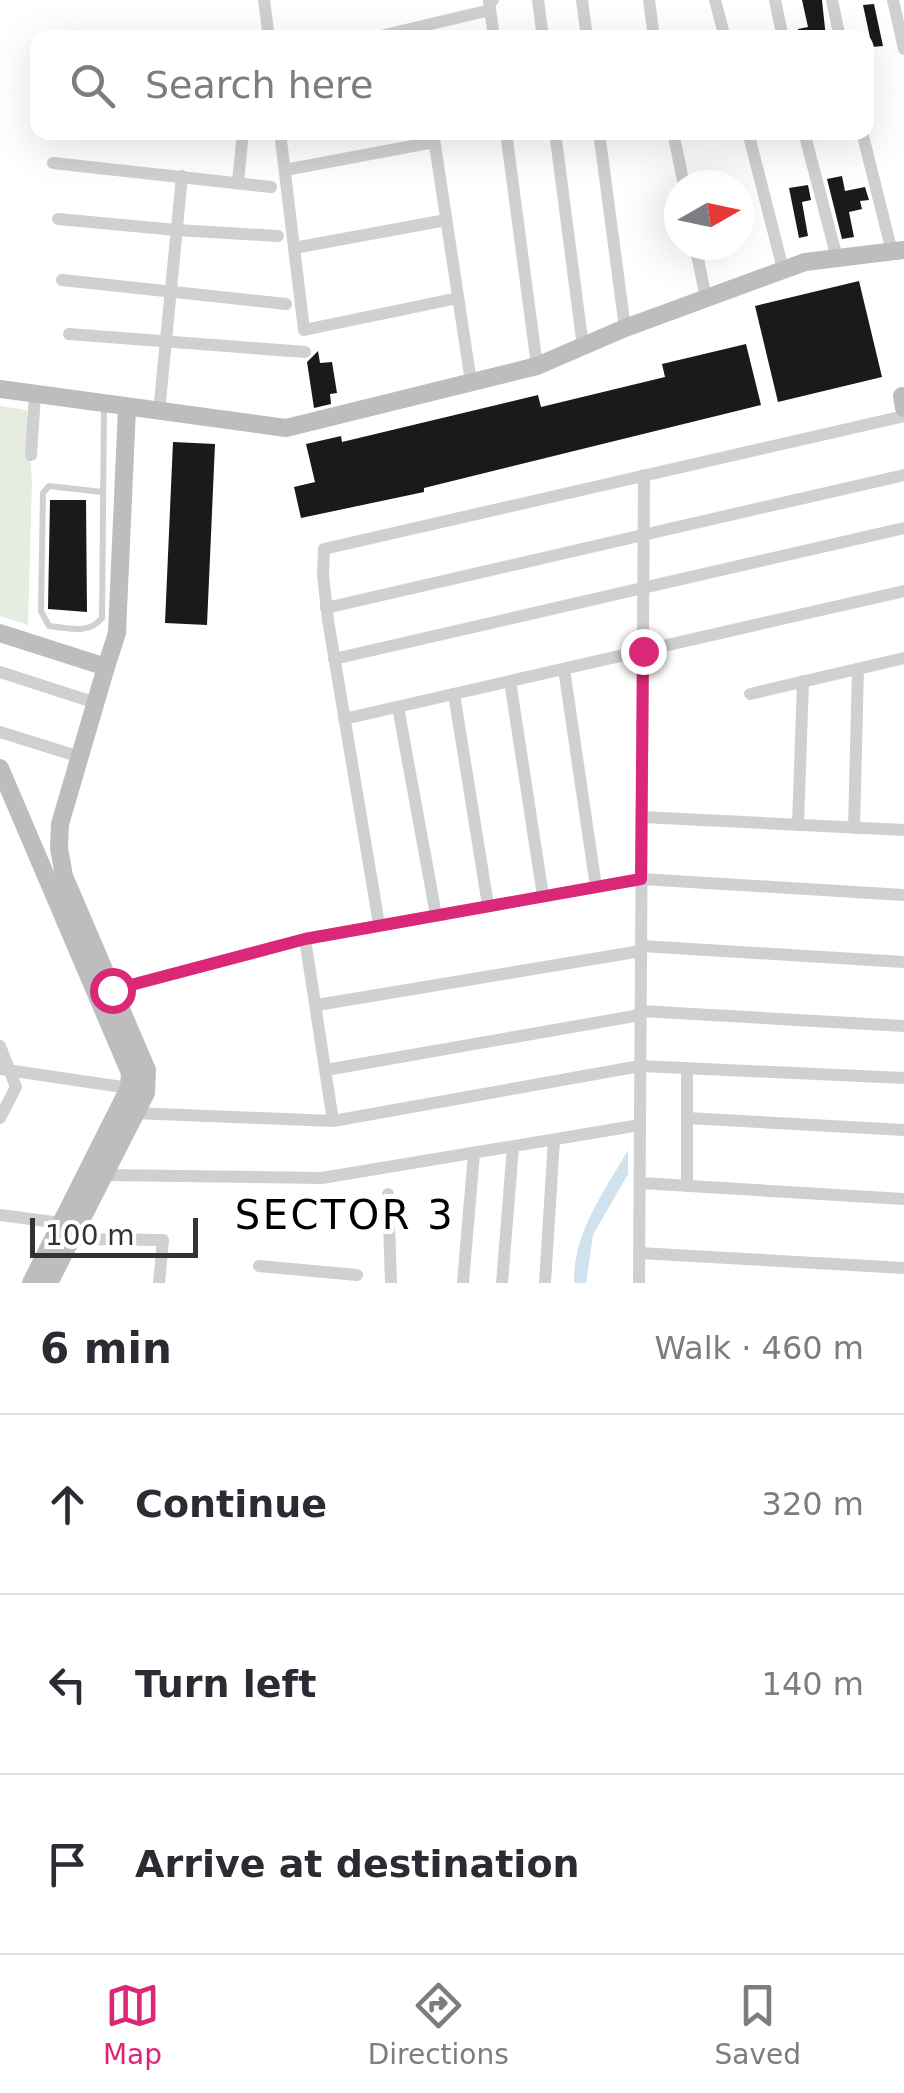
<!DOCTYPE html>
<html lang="en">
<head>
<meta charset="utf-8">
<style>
  body { margin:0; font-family:"DejaVu Sans",sans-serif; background:#f7f7f7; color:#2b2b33 }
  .compass { position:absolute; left:664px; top:170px; width:90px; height:90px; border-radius:50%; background:#fff; box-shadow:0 10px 40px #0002; rotate:81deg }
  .scale { position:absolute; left:30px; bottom:25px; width:168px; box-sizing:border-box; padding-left:10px; border:5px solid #333; border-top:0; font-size:28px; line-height:35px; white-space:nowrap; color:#333; -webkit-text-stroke:8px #fff; paint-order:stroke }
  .stop { position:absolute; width:30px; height:30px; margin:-22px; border:8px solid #db2777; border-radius:50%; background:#fff }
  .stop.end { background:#db2777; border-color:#fff; box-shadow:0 2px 10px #0008 }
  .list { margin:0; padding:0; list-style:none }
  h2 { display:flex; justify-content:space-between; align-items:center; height:130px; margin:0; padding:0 40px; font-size:42px }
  h2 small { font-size:32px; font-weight:400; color:#7c7c81 }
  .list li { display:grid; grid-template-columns:65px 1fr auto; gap:30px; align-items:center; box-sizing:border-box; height:180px; padding:0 40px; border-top:2px solid #e1e1e2 }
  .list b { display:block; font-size:38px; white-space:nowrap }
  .list em { font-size:32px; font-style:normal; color:#7c7c81 }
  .icon { flex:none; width:55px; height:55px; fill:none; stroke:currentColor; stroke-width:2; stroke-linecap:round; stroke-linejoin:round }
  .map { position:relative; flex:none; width:904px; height:1283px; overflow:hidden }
  .search { position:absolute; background:#fff; box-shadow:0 10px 40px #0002; left:30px; right:30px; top:30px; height:110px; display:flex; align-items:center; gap:25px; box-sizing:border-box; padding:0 35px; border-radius:20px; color:#7c7c81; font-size:38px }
  .sheet { height:670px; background:#fff }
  nav { display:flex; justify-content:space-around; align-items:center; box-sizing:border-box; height:140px; border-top:2px solid #e1e1e2; background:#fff; font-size:28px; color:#7c7c81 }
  nav a { display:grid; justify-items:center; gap:5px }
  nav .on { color:#db2777 }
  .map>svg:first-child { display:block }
  .green { fill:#e6ecdf }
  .water { fill:#cfe2ee }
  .building { fill:#1a1a1a }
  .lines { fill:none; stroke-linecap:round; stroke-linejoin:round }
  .lane { stroke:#d0d0d0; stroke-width:6 }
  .street { stroke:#d0d0d0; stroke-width:12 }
  .secondary { stroke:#bdbdbd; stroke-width:18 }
  .route { stroke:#db2777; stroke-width:12 }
  .labels { text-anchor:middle; stroke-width:10; stroke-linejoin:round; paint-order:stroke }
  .quarter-label { font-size:40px; letter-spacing:2.5px; fill:#000; stroke:#fff }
</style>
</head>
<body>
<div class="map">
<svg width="904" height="1283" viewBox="0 0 904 1283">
  <rect width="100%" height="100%" fill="#fff"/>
  <!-- green -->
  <path class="green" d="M0,406L27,410L32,482L28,625L0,616Z"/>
  <!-- water -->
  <path class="water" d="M628,1150V1174L593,1235L586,1283H574C573,1233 604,1192 628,1150Z"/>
  <!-- building -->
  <g class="building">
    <path d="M802,0H822L826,38H799L798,29L808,27Z"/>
    <path d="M874,4L883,46L872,47L863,5Z"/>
    <path d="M842,176L845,191L865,187L869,200L860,201L862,209L849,212L854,237L842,239L827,179Z"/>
    <path d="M808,185L811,200L802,202L808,236L799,238L789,188Z"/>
    <path d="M859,281L882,377L778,402L755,306Z"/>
    <path d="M746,344L761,405L424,488V492L301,518L294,487L315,482L306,444L341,436L342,442L538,395L541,407L665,377L662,364Z"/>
    <path d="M318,351L320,363L332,362L337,393L330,394L331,404L314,408L307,362Z"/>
    <path d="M173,442L215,444L207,625L165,623Z"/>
    <path d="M50,500H86L87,612L48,609Z"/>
  </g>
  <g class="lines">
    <!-- lane -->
    <path class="lane" d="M102,492L49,486L43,493L41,611L49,626C68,628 89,635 102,618L104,406"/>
    <!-- street -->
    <g class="street">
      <path d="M264,0L269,38"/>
      <path d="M493,0L489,1L494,38"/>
      <path d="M538,0L543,38"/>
      <path d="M582,0L587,38"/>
      <path d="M649,0L654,38"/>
      <path d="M715,0L725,38"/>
      <path d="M775,0L783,38"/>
      <path d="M832,0L840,38"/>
      <path d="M893,0L904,49"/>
      <path d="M372,38L490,10"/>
      <path d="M280,132L304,330L458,298"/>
      <path d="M433,132L471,382"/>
      <path d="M506,132L537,366"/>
      <path d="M555,132L583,347"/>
      <path d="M599,132L625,328"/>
      <path d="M673,132L684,185"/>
      <path d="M748,132L783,269"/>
      <path d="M804,132L837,258"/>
      <path d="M862,132L892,252"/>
      <path d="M53,163L271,187"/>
      <path d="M285,170L434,142"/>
      <path d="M238,182L243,132"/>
      <path d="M58,219L176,230L278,236"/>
      <path d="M695,245L706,298"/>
      <path d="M294,248L446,220"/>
      <path d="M62,280L286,304"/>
      <path d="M69,334L305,352"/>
      <path d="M159,412L182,176"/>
      <path d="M31,455L35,395"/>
      <path d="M326,608L904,475"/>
      <path d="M334,659L904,528"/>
      <path d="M564,669L596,887"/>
      <path d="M0,672L96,703"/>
      <path d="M510,681L543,896"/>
      <path d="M454,694L488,905"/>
      <path d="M750,694L904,658"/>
      <path d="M398,707L436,915"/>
      <path d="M344,719L904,591"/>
      <path d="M0,732L80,757"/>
      <path d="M642,817L904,830"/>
      <path d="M798,825L803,681"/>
      <path d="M854,828L858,669"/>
      <path d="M379,924L328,620L323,575L324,549L904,416"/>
      <path d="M305,939L333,1121"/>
      <path d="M641,946L904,962"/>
      <path d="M112,990L305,939L641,879L904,895"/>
      <path d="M317,1005L641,951"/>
      <path d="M640,1011L904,1026"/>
      <path d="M0,1046L16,1087L0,1118"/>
      <path d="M0,1069L129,1088"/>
      <path d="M687,1069V1186"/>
      <path d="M326,1070L640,1015"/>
      <path d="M135,1113L333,1121L640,1066L904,1078"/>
      <path d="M687,1118L904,1130"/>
      <path d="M104,1175L322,1178L640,1125"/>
      <path d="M640,1183L904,1199"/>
      <path d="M388,1194L391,1283"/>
      <path d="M0,1215L61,1223"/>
      <path d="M72,1239L163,1240L159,1283"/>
      <path d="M639,1253L904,1268"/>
      <path d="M259,1266L357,1275"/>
      <path d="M463,1283L474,1153"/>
      <path d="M502,1283L513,1147"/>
      <path d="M545,1283L554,1140"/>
      <path d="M639,1283L644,475"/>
    </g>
    <!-- secondary -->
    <g class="secondary">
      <path d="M0,389L286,428L537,366L625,328L805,262L904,250"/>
      <path d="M902,396L904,408"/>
      <path d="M0,633L106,667L60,824L59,848L64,876L147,1070L146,1093L49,1283"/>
      <path d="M106,667L117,633L127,408"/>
      <path d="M0,768L130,1073L129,1088L31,1283"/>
    </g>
  </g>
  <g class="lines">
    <!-- route -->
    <path class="route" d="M112,990L305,939L641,879L643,651"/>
  </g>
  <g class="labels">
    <!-- quarter labels -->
    <g class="quarter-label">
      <text x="345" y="1229">SECTOR 3</text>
    </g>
  </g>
</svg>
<svg class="compass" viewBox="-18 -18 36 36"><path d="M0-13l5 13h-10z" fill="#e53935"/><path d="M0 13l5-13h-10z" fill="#7c7c81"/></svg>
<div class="scale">100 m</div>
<div class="stop" style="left:112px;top:990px"></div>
<div class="stop end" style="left:643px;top:651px"></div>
<div class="search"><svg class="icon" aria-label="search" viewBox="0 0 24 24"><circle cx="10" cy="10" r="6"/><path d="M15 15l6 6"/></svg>Search here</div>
</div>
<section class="sheet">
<h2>6 min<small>Walk · 460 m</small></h2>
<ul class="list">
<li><svg class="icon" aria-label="ahead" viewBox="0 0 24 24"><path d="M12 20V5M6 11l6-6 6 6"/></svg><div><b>Continue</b></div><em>320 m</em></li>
<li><svg class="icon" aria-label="left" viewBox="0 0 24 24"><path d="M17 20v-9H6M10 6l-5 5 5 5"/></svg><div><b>Turn left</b></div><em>140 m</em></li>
<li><svg class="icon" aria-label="arrive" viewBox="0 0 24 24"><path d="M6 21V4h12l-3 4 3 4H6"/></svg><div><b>Arrive at destination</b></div></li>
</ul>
</section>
<nav>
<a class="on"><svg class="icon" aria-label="map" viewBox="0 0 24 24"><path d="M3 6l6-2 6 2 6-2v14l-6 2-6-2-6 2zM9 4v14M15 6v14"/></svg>Map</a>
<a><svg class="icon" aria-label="directions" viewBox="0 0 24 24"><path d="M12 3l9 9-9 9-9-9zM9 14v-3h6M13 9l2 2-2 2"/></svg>Directions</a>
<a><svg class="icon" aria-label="saved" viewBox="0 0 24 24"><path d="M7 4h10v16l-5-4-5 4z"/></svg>Saved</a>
</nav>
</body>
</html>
